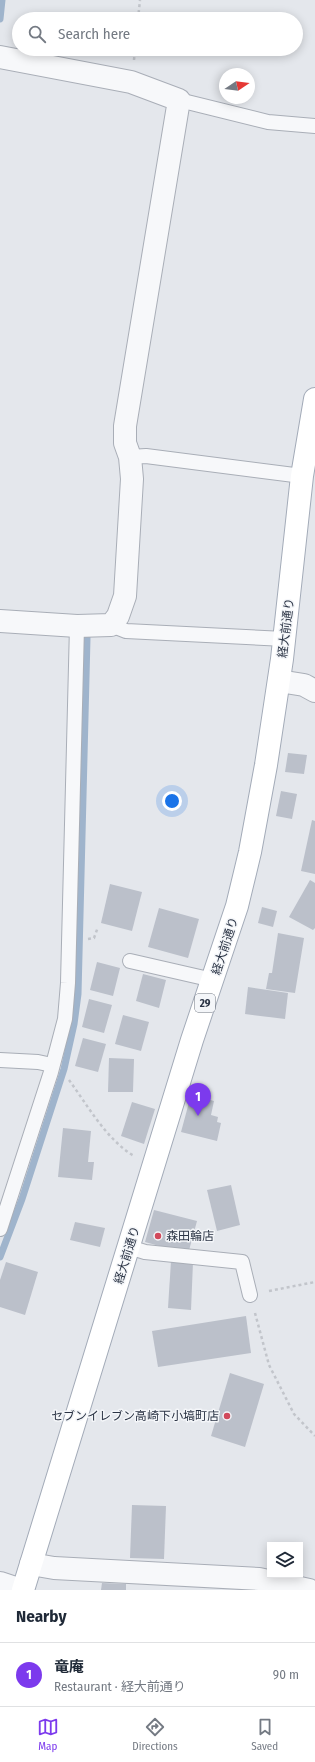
<!DOCTYPE html>
<html lang="en">
<head>
<meta charset="utf-8">
<style>
  body { margin:0; font-family:"Fira Sans Condensed","Noto Sans JP",sans-serif; background:#f2f2f3; color:#1f2937 }
  .controls { position:absolute; right:12px; bottom:12px; display:grid; overflow:hidden; border-radius:0px; box-shadow:0 2px 10px #0003 }
  .controls button { width:36px; height:36px; display:grid; place-items:center; padding:0; border:0; border-bottom:1px solid #e0e1e3; background:#fff; color:#1f2937; font:20px sans-serif }
  .compass { position:absolute; left:219px; top:68px; width:36px; height:36px; border-radius:50%; background:#fff; box-shadow:0 2px 10px #0003; rotate:77deg }
  .you { position:absolute; left:172px; top:801px; width:14px; height:14px; margin:-10px; border:3px solid #fff; border-radius:50%; background:#1a73e8; box-shadow:0 0 0 6px #1a73e833 }
  .badge { display:grid; place-items:center; width:26px; height:26px; border-radius:50%; background:#7c3aed; color:#fff; font-size:13px; font-weight:700 }
  .pin { position:absolute; translate:-50% -33px; filter:drop-shadow(0 1px 2px #0008) }
  .pin::after { content:''; position:absolute; top:21px; width:14px; height:12px; background:inherit; clip-path:polygon(0 0,100% 0,50% 100%) }
  .list { margin:0; padding:0; list-style:none }
  h2 { display:flex; justify-content:space-between; align-items:center; height:52px; margin:0; padding:0 16px; font-size:17px }
  h2 small { font-size:13px; font-weight:400; color:#747a83 }
  .list li { display:grid; grid-template-columns:26px 1fr auto; gap:12px; align-items:center; box-sizing:border-box; height:64px; padding:0 16px; border-top:1px solid #e0e1e3 }
  .list b { display:block; font-size:15px; white-space:nowrap }
  .list p { margin:0; font-size:13px; white-space:nowrap; color:#747a83 }
  .list em { font-size:13px; font-style:normal; color:#747a83 }
  .icon { flex:none; width:22px; height:22px; fill:none; stroke:currentColor; stroke-width:2; stroke-linecap:round; stroke-linejoin:round }
  .map { position:relative; flex:none; width:315px; height:1590px; overflow:hidden }
  .search { position:absolute; background:#fff; box-shadow:0 2px 10px #0003; left:12px; right:12px; top:12px; height:44px; display:flex; align-items:center; gap:10px; box-sizing:border-box; padding:0 14px; border-radius:22px; color:#747a83; font-size:15px }
  .sheet { height:116px; background:#fff }
  nav { display:flex; justify-content:space-around; align-items:center; box-sizing:border-box; height:56px; border-top:1px solid #e0e1e3; background:#fff; font-size:11px; color:#747a83 }
  nav a { display:grid; justify-items:center; gap:2px }
  nav .on { color:#7c3aed }
  .map>svg:first-child { display:block }
  .lines { fill:none; stroke-linecap:round; stroke-linejoin:round }
  .stream { stroke:#9fb4cc; stroke-width:7 }
  .building { fill:#bbc0ca }
  .service-casing { stroke:#a9aeb7; stroke-width:16 }
  .minor-casing { stroke:#a9aeb7; stroke-width:24 }
  .tertiary-casing { stroke:#a9aeb7; stroke-width:24 }
  .primary-casing { stroke:#a3abb8; stroke-width:24 }
  .path { stroke:#c2c5cb; stroke-width:2.5; stroke-dasharray:3 3; stroke-linecap:butt }
  .service { stroke:#f7f8fa; stroke-width:14 }
  .minor { stroke:#f7f8fa; stroke-width:22 }
  .tertiary { stroke:#f7f8fa; stroke-width:22 }
  .primary { stroke:#fff; stroke-width:22 }
  .poi-dot { fill:#d1495b; stroke:#f4f6f9; stroke-width:1.5 }
  .labels { text-anchor:middle; stroke-width:3; stroke-linejoin:round; paint-order:stroke }
  .shield { fill:#f4f6f9; stroke:#676e7b; stroke-width:1 }
  .shield-label { font-size:11px; font-weight:bold; fill:#2b3445 }
  .street-label { font-size:12px; fill:#2b3445; stroke:#f4f6f9 }
  .poi-label { font-size:12px; fill:#2b3445; stroke:#f4f6f9; text-anchor:start }
</style>
</head>
<body>
<div class="map">
<svg width="315" height="1590" viewBox="0 0 315 1590">
  <rect width="100%" height="100%" fill="#e4e7ec"/>
  <g class="lines">
    <!-- stream -->
    <g class="stream">
      <path d="M0,19L2,0"/>
      <path d="M0,1257L22,1199L64,1069L74,1024L78,994L87,638"/>
    </g>
  </g>
  <!-- building -->
  <g class="building">
    <path d="M288,753L307,755L304,774L285,772Z"/>
    <path d="M281,791L297,794L292,819L276,816Z"/>
    <path d="M312,820L315,821V874L301,871Z"/>
    <path d="M310,880L315,883V928L313,930L289,917Z"/>
    <path d="M110,884L142,892L132,931L101,923Z"/>
    <path d="M262,907L277,911L273,927L258,923Z"/>
    <path d="M159,908L199,919L188,958L148,947Z"/>
    <path d="M278,933L304,938L295,993L266,989L269,973H272Z"/>
    <path d="M97,962L120,968L113,996L90,990Z"/>
    <path d="M143,974L166,980L159,1008L136,1001Z"/>
    <path d="M248,987L288,993L285,1019L245,1014Z"/>
    <path d="M89,999L112,1005L104,1033L82,1027Z"/>
    <path d="M123,1015L149,1022L141,1051L115,1044Z"/>
    <path d="M83,1038L106,1044L98,1072L75,1066Z"/>
    <path d="M109,1058L134,1059L133,1092H108Z"/>
    <path d="M191,1095L214,1101L211,1115L218,1117L217,1122L221,1123L217,1141L181,1132Z"/>
    <path d="M132,1102L155,1109L144,1144L121,1136Z"/>
    <path d="M63,1128L91,1131L88,1162H94L92,1180L58,1177Z"/>
    <path d="M231,1185L240,1225L217,1231L207,1190Z"/>
    <path d="M154,1210L197,1221L188,1254L145,1242Z"/>
    <path d="M75,1222L105,1228L100,1247L70,1240Z"/>
    <path d="M171,1261L193,1262L191,1310L168,1308Z"/>
    <path d="M6,1262L38,1272L25,1315L0,1307V1280Z"/>
    <path d="M246,1316L251,1353L158,1367L152,1331Z"/>
    <path d="M230,1373L264,1384L245,1447L211,1436Z"/>
    <path d="M132,1505L166,1506L164,1559L130,1558Z"/>
    <path d="M102,1583L126,1584V1590H101Z"/>
  </g>
  <g class="lines">
    <!-- service casing -->
    <g class="service-casing">
      <g id="service">
        <path d="M179,100L268,122L315,126"/>
        <path d="M130,457L146,456L302,476"/>
        <path d="M111,625L126,631L285,639"/>
        <path d="M130,961L213,980"/>
        <path d="M0,1060L38,1062L52,1065"/>
        <path d="M0,1229L51,1072L65,1019L68,983L77,626"/>
        <path d="M129,1247L145,1252L242,1262L250,1295"/>
      </g>
    </g>
    <!-- minor casing -->
    <g class="minor-casing">
      <g id="minor">
        <path d="M0,57L131,82L179,100L125,426V443L130,457L132,479L125,596L118,616L111,625L77,626L0,621"/>
        <path d="M279,681L304,685L315,691"/>
        <path d="M31,1564L54,1568L259,1579L309,1590"/>
      </g>
    </g>
    <!-- tertiary casing -->
    <g class="tertiary-casing">
      <path id="tertiary" d="M0,1583L21,1590"/>
    </g>
    <!-- primary casing -->
    <g class="primary-casing">
      <path id="primary" d="M23,1590L192,1040L237,906L250,852L266,765L282,659L302,476L315,399"/>
    </g>
    <!-- path -->
    <g class="path">
      <path d="M138,19L140,0"/>
      <path d="M134,60L135,49"/>
      <path d="M88,939L94,938L98,927"/>
      <path d="M69,1080C88,1106 106,1139 134,1156"/>
      <path d="M269,1291L315,1282"/>
      <path d="M255,1313L269,1365L294,1414L315,1436"/>
    </g>
    <!-- service -->
    <use href="#service" class="service"/>
    <!-- minor -->
    <use href="#minor" class="minor"/>
    <!-- tertiary -->
    <use href="#tertiary" class="tertiary"/>
    <!-- primary -->
    <use href="#primary" class="primary"/>
  </g>
  <!-- markers -->
  <g class="poi-dot">
    <circle cx="158" cy="1236" r="4"/>
    <circle cx="227" cy="1416" r="4"/>
  </g>
  <g class="labels">
    <!-- shield labels -->
    <rect class="shield" x="195" y="994" width="20" height="18" rx="3"/>
    <g class="shield-label">
      <text x="205" y="1007">29</text>
    </g>
    <!-- street labels -->
    <g class="street-label">
      <text transform="translate(286 628) rotate(-83)" y="4">経大前通り</text>
      <text transform="translate(225 946) rotate(-72)" y="4">経大前通り</text>
      <text transform="translate(127 1255) rotate(-73)" y="4">経大前通り</text>
    </g>
    <!-- poi labels -->
    <g class="poi-label">
      <text x="166" y="1240">森田輪店</text>
      <text x="219" y="1420" text-anchor="end">セブンイレブン高崎下小塙町店</text>
    </g>
  </g>
</svg>
<div class="controls">
<button><svg class="icon" aria-label="layers" viewBox="0 0 24 24"><path d="M12 4l9 5-9 5-9-5zM3 14l9 5 9-5"/></svg></button>
</div>
<svg class="compass" viewBox="-18 -18 36 36"><path d="M0-13l5 13h-10z" fill="#e53935"/><path d="M0 13l5-13h-10z" fill="#747a83"/></svg>
<div class="you"></div>
<div class="pin badge" style="left:198px;top:1116px">1</div>
<div class="search"><svg class="icon" aria-label="search" viewBox="0 0 24 24"><circle cx="10" cy="10" r="6"/><path d="M15 15l6 6"/></svg>Search here</div>
</div>
<section class="sheet">
<h2>Nearby<small></small></h2>
<ul class="list">
<li><span class="badge">1</span><div><b>竜庵</b><p>Restaurant · 経大前通り</p></div><em>90 m</em></li>
</ul>
</section>
<nav>
<a class="on"><svg class="icon" aria-label="map" viewBox="0 0 24 24"><path d="M3 6l6-2 6 2 6-2v14l-6 2-6-2-6 2zM9 4v14M15 6v14"/></svg>Map</a>
<a><svg class="icon" aria-label="directions" viewBox="0 0 24 24"><path d="M12 3l9 9-9 9-9-9zM9 14v-3h6M13 9l2 2-2 2"/></svg>Directions</a>
<a><svg class="icon" aria-label="saved" viewBox="0 0 24 24"><path d="M7 4h10v16l-5-4-5 4z"/></svg>Saved</a>
</nav>
</body>
</html>
